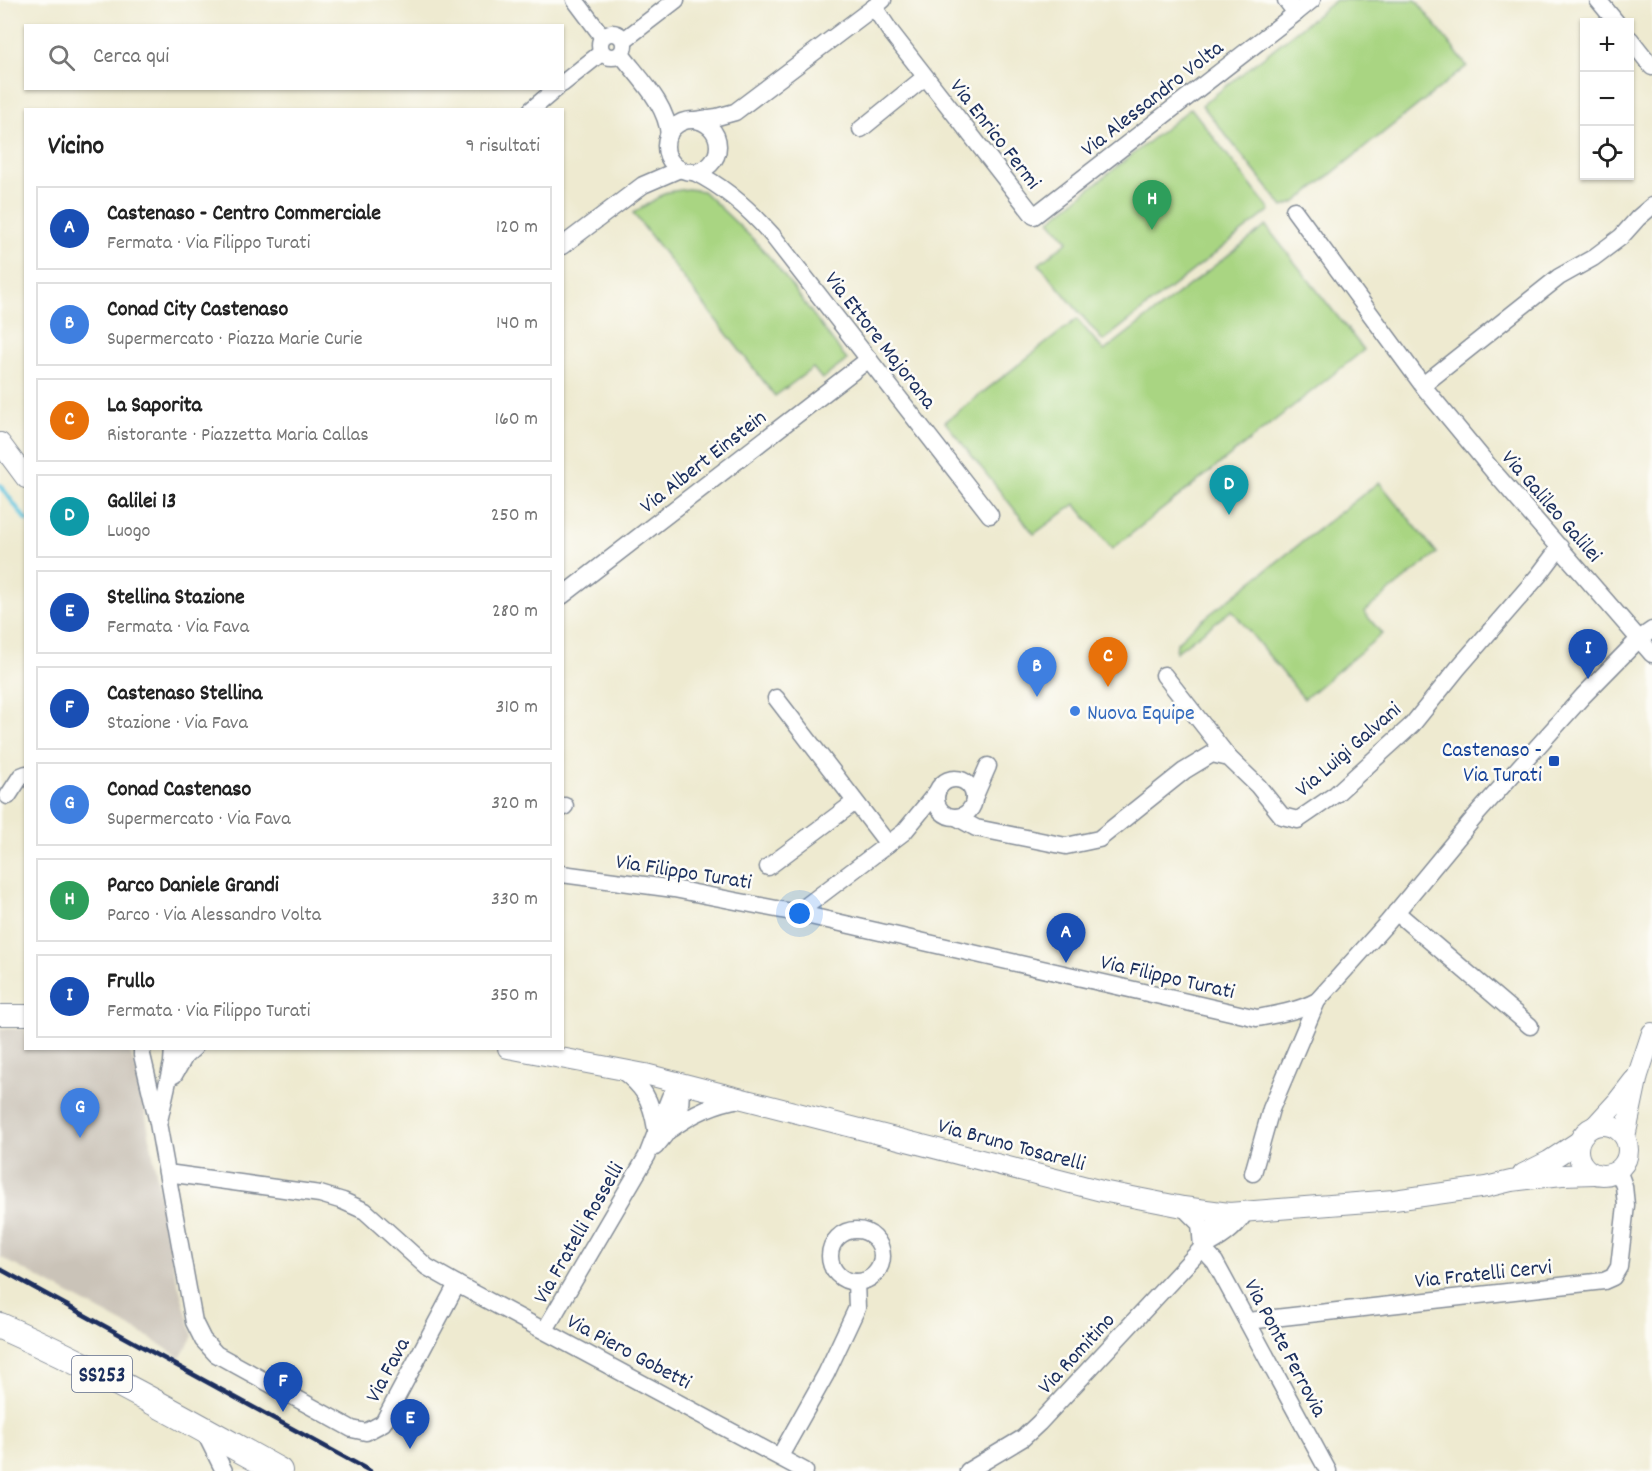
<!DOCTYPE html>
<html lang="it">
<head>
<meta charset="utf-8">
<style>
  body { margin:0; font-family:Dekko,sans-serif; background:#f6f6f6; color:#222 }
  .controls { position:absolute; right:18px; top:18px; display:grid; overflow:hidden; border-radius:0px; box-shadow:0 2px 4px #0004 }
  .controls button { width:54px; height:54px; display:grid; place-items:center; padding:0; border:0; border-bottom:2px solid #e0e0e0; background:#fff; color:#222; font:30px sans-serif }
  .you { position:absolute; left:800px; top:914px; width:21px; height:21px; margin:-15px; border:4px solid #fff; border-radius:50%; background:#1a73e8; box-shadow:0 0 0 9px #1a73e833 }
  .badge { display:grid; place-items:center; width:39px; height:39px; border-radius:50%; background:#c8321e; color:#fff; font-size:20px; font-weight:700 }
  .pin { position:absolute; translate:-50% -50px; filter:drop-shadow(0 2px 3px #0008) }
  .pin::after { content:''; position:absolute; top:32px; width:21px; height:18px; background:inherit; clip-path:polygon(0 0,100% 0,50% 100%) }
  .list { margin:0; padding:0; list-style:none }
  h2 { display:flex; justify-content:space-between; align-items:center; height:78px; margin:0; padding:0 24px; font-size:26px }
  h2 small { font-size:20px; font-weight:400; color:#767676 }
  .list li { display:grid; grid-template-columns:39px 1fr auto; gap:18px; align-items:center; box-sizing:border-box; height:84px; margin:0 12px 12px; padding:0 12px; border:2px solid #e0e0e0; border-radius:0px }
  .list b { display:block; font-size:22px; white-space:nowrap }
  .list p { margin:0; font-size:20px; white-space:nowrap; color:#767676 }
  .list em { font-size:20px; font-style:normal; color:#767676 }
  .icon { flex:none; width:33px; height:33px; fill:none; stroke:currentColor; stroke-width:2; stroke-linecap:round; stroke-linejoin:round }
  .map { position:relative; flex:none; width:1652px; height:1471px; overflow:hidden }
  .search { position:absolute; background:#fff; box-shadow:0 2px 4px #0004; left:24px; top:24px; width:540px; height:66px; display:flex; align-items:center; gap:15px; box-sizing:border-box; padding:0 21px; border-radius:0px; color:#767676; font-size:22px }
  .panel { position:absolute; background:#fff; box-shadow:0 2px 4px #0004; left:24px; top:108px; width:540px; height:942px; border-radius:0px }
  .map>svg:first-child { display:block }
  .industrial { fill:#cac3b8 }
  .green { fill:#a9d582; stroke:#628270; stroke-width:1.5 }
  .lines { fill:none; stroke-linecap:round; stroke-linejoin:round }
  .stream { stroke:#5fc3dd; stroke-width:4.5 }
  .minor-casing { stroke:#848c97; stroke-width:19 }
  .tertiary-casing { stroke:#848c97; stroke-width:22 }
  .primary-casing { stroke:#848c97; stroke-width:28 }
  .minor { stroke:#fff; stroke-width:16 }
  .tertiary { stroke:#fff; stroke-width:20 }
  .primary { stroke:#fff; stroke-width:26 }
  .rail { stroke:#1b2f5e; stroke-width:4.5 }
  .shop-dot { fill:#3f7fe0; stroke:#fdfcf7; stroke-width:2 }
  .transit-dot { fill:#1a4fb4; stroke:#fdfcf7; stroke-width:2 }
  .labels { text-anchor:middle; stroke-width:5; stroke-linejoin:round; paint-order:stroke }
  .shield { fill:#fdfcf7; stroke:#5f6c8c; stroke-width:1.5 }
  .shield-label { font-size:21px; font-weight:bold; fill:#1b2f5e }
  .street-label { font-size:22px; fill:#1b2f5e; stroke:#fdfcf7 }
  .shop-label { font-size:22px; fill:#366cbe; stroke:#fdfcf7; text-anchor:start }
  .transit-label { font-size:22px; fill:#164399; stroke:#fdfcf7; text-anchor:end }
</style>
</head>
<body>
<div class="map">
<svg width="1652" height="1471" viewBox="0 0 1652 1471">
  <rect width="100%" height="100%" fill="#fdfcf7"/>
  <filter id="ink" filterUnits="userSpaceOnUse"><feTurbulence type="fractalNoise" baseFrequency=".0167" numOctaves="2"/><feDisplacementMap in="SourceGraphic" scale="12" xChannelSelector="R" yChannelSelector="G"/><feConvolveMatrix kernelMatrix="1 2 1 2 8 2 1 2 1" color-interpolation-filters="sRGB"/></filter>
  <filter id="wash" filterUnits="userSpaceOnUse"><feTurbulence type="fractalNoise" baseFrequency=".008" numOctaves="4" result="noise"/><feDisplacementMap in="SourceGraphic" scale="24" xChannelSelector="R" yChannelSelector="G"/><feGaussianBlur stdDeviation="1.35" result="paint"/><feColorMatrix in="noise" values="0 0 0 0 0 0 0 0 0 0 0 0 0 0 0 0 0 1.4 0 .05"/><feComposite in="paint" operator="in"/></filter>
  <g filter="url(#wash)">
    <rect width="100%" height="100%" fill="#eeead0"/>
    <!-- industrial -->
    <path class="industrial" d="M0,1029H25L26,1048L129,1049L138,1074L175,1273L193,1336L180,1358L152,1339L0,1257Z"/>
    <!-- green -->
    <g class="green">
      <path d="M1336,0H1416L1467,66L1296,202L1283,207L1202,105Z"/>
      <path d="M1191,108L1270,210L1103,341L1039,264L1068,241L1050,220Z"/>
      <path d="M688,189L703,191L754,240L773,261L847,360L822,379L813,368L775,396L633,213L667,192Z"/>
      <path d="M1266,226L1364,350L1112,549L1075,504L1034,534L945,422L1077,319L1104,351Z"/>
      <path d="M1379,482L1437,553L1364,612L1382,634L1304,699L1232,610L1176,652L1177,643L1187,632Z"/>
    </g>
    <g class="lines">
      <!-- stream -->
      <path class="stream" d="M0,485L26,520"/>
    </g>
  </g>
  <g filter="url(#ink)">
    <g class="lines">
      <!-- minor casing -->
      <g class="minor-casing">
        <g id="minor">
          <path d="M575,0L602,36"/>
          <path d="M883,0L874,7L890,31L1034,216L1296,13L1286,0"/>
          <path d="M1598,0L1616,22"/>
          <path d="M1296,13L1312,0"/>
          <circle cx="612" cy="45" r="12"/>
          <path d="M1630,39L1652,67"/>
          <path d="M624,40L676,0"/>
          <path d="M621,54C639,78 667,104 669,135"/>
          <path d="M562,84L601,53"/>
          <path d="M531,110L557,88"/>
          <path d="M696,120L717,117L735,112L874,7"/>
          <circle cx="692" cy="146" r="26"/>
          <path d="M861,129L925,77"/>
          <path d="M694,172C723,186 751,211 772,235L990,515"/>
          <path d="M1294,210L1427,391L1493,471L1652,654"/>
          <path d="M562,246L643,185L680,169"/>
          <path d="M1423,385L1559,277L1593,258L1621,237L1638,218L1652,206"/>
          <path d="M562,596L869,359"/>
          <path d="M1164,675L1229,758"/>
          <path d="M776,698L888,844"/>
          <circle cx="955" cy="798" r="19"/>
          <path d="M8,796L21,776L26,774"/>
          <path d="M974,798L988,766"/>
          <path d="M562,808L565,806"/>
          <path d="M956,817L976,828L1066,846L1099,839L1184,771L1212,754L1229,758L1258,786L1282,816L1298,820L1336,794L1412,725L1458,668L1539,575L1560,547"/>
          <path d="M768,867L855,802"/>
          <path d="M562,874L674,889L797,913L1257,1018C1278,1014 1298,1011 1317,1001L1388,922L1478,813L1583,696L1639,639L1652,630"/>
          <path d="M1396,912L1530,1026"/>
          <path d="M797,913L904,832L936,793"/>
          <path d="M142,1048V1055L158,1123L194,1322L203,1340L216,1354L352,1429L366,1432L383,1423L457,1284L427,1267L365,1211L343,1201L320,1194L167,1173"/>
          <path d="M620,1069C644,1087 651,1099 656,1129"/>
          <path d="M174,1075L185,1056L194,1048"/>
          <path d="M159,1121L172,1063L173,1048"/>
          <path d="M671,1129C693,1113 714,1103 740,1099"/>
          <path d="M655,1147C674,1125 684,1112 680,1083"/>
          <path d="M1253,1173L1271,1109L1317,1001"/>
          <path d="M1183,1207L1200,1224L1202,1247"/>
          <circle cx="856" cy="1256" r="26"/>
          <path d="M1202,1248L1215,1262L1328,1471"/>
          <path d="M1202,1248C1220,1239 1234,1230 1245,1213"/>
          <path d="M457,1284L805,1471"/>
          <path d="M1248,1321L1604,1281L1613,1277L1619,1267L1626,1205L1624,1186L1618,1170"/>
          <path d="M545,1330L647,1156L670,1097L680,1083"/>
          <path d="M204,1431L224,1471"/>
          <path d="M780,1456L826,1374L857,1308L856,1282"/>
          <path d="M968,1471L1023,1438L1039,1423L1202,1248L1211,1229L1229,1213"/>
        </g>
      </g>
      <!-- tertiary casing -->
      <g class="tertiary-casing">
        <g id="tertiary">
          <path d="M0,443L26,478"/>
          <path d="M0,1015H26"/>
          <path d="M508,1048L645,1074L1102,1191L1183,1207L1229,1213L1394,1200L1486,1187L1511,1181L1562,1175L1595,1174"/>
          <circle cx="1603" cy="1150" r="25"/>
          <path d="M1596,1125L1617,1102L1634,1080"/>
          <path d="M1625,1137L1638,1075L1652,1033"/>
          <path d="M1523,1174L1549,1161L1578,1142"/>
        </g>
      </g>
      <!-- primary casing -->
      <g class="primary-casing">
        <path id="primary" d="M0,1326C96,1368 187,1420 279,1471"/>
      </g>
      <!-- minor -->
      <use href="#minor" class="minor"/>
      <!-- tertiary -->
      <use href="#tertiary" class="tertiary"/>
      <!-- primary -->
      <use href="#primary" class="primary"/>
      <!-- rail -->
      <path class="rail" d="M0,1269L370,1471"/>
    </g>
  </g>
  <!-- markers -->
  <circle class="shop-dot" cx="1075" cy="711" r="6"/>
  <rect class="transit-dot" x="1548" y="755" width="12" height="12" rx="3"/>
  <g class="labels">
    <!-- shield labels -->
    <rect class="shield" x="72" y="1356" width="60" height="36" rx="4.5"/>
    <g class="shield-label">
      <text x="102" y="1381">SS253</text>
    </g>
    <!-- street labels -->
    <g class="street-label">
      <text transform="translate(1151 97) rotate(-38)" y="8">Via Alessandro Volta</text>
      <text transform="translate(997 133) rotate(52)" y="8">Via Enrico Fermi</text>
      <text transform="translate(882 339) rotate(52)" y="8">Via Ettore Majorana</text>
      <text transform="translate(702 460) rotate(-38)" y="8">Via Albert Einstein</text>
      <text transform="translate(1553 505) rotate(49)" y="8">Via Galileo Galilei</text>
      <text transform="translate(1347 748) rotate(-41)" y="8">Via Luigi Galvani</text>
      <text transform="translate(684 870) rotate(9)" y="8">Via Filippo Turati</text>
      <text transform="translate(1168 975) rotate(13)" y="8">Via Filippo Turati</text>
      <text transform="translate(1012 1143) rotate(15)" y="8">Via Bruno Tosarelli</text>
      <text transform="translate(577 1232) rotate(-60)" y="8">Via Fratelli Rosselli</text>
      <text transform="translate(1483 1272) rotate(-6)" y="8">Via Fratelli Cervi</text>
      <text transform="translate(1287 1347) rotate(62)" y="8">Via Ponte Ferrovia</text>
      <text transform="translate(630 1350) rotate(28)" y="8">Via Piero Gobetti</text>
      <text transform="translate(1075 1352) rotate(-47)" y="8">Via Romitino</text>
      <text transform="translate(386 1369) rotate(-62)" y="8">Via Fava</text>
    </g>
    <!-- shop labels -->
    <g class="shop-label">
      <text x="1087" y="719">Nuova Equipe</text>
    </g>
    <!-- transit labels -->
    <g class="transit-label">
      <text x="1542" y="756">Castenaso -<tspan x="1542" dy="25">Via Turati</tspan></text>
    </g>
  </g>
</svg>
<div class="controls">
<button>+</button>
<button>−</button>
<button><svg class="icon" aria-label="locate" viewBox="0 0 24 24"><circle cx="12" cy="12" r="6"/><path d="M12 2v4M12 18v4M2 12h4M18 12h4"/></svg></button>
</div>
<div class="you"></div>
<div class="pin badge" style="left:1066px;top:963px;background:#1a4fb4">A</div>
<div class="pin badge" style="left:1037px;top:697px;background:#3f7fe0">B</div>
<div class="pin badge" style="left:1108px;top:687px;background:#e8710a">C</div>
<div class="pin badge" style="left:1229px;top:515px;background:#0f9aa8">D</div>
<div class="pin badge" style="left:410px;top:1449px;background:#1a4fb4">E</div>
<div class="pin badge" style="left:283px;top:1412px;background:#1a4fb4">F</div>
<div class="pin badge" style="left:80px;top:1138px;background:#3f7fe0">G</div>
<div class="pin badge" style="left:1152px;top:230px;background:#2e9e5b">H</div>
<div class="pin badge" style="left:1588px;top:679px;background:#1a4fb4">I</div>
<div class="search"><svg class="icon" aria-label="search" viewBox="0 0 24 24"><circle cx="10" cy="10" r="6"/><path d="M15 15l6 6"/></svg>Cerca qui</div>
<section class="panel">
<h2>Vicino<small>9 risultati</small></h2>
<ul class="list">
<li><span class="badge" style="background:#1a4fb4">A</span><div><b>Castenaso - Centro Commerciale</b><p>Fermata · Via Filippo Turati</p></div><em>120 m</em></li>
<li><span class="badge" style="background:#3f7fe0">B</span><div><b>Conad City Castenaso</b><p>Supermercato · Piazza Marie Curie</p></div><em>140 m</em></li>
<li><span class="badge" style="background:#e8710a">C</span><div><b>La Saporita</b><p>Ristorante · Piazzetta Maria Callas</p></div><em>160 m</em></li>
<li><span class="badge" style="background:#0f9aa8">D</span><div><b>Galilei 13</b><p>Luogo</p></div><em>250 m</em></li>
<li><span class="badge" style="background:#1a4fb4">E</span><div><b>Stellina Stazione</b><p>Fermata · Via Fava</p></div><em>280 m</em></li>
<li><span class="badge" style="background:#1a4fb4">F</span><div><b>Castenaso Stellina</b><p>Stazione · Via Fava</p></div><em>310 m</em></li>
<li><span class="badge" style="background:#3f7fe0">G</span><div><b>Conad Castenaso</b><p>Supermercato · Via Fava</p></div><em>320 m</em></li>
<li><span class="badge" style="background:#2e9e5b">H</span><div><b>Parco Daniele Grandi</b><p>Parco · Via Alessandro Volta</p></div><em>330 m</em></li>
<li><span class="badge" style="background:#1a4fb4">I</span><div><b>Frullo</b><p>Fermata · Via Filippo Turati</p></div><em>350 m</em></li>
</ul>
</section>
</div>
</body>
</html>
